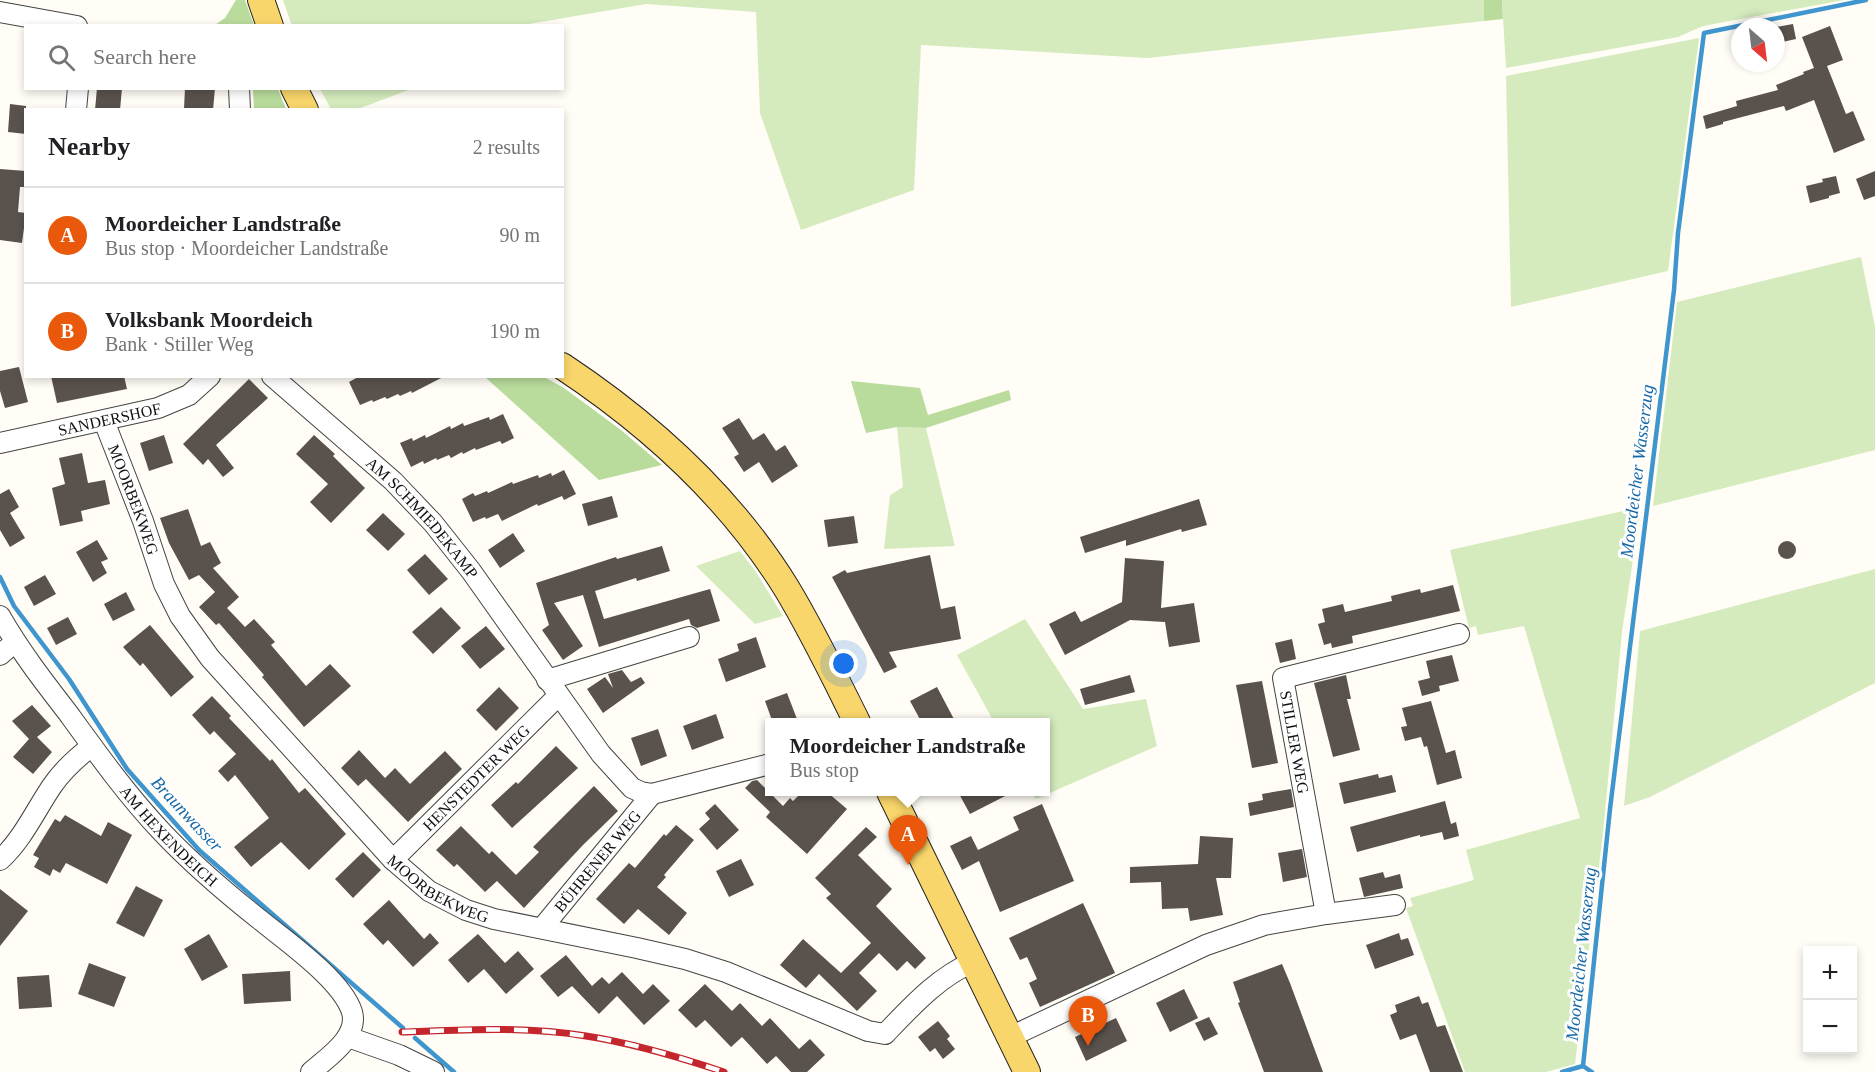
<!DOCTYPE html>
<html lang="en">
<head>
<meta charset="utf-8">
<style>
  body { margin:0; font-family:"Times New Roman",serif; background:#f6f6f6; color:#202124 }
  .controls { position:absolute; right:18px; bottom:18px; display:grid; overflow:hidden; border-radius:0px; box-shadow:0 3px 9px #0003 }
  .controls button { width:54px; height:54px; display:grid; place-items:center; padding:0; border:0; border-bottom:2px solid #e0e0e0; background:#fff; color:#202124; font:30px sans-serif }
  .compass { position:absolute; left:1731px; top:18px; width:54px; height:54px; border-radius:50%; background:#fff; box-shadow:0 3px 9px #0003; rotate:152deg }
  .you { position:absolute; left:844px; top:664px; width:21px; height:21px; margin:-15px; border:4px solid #fff; border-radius:50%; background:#1a73e8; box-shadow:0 0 0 9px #1a73e833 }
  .badge { display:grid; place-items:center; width:39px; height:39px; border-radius:50%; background:#ea580c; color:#fff; font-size:20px; font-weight:700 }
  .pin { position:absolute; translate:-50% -50px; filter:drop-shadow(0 2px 3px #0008) }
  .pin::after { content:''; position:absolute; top:32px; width:21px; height:18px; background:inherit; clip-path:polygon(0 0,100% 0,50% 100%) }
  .popup { position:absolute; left:765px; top:718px; width:285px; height:78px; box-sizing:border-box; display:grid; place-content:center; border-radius:0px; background:#fff; filter:drop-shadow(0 2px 4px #0005); font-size:20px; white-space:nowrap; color:#757577 }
  .popup b { font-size:22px; color:#202124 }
  .popup::after { content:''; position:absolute; left:50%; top:100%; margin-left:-12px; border:12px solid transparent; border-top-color:#fff }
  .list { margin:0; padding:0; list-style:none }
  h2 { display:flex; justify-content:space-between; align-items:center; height:78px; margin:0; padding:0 24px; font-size:26px }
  h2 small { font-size:20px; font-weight:400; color:#757577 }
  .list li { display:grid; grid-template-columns:39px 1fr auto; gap:18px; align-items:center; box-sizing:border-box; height:96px; padding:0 24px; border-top:2px solid #e0e0e0 }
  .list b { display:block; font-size:22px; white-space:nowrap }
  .list p { margin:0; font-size:20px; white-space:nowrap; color:#757577 }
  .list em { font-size:20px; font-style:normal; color:#757577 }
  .icon { flex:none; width:33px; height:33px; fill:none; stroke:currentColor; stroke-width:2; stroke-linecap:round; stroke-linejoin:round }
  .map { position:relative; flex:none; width:1875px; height:1072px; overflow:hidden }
  .search { position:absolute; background:#fff; box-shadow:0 3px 9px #0003; left:24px; top:24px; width:540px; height:66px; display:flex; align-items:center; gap:15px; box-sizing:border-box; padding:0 21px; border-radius:0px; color:#757577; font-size:22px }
  .panel { position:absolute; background:#fff; box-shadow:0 3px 9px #0003; left:24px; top:108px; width:540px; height:270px; border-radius:0px }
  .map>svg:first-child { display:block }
  .green { fill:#d5ebbd }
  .forest { fill:#b9dc9c }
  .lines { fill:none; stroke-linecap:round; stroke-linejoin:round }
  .stream { stroke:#3f96cf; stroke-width:4.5 }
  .building { fill:#5a524d }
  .minor-casing { stroke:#444; stroke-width:22 }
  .major-casing { stroke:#222; stroke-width:28 }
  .minor { stroke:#fff; stroke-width:20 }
  .major { stroke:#f9d66b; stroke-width:26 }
  .rail-casing { stroke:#c4262e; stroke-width:7 }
  .rail { stroke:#fff; stroke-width:4.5; stroke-dasharray:14; stroke-linecap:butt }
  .labels { text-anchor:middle; stroke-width:6; stroke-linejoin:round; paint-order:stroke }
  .street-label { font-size:16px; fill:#111; stroke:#fff }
  .water-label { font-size:18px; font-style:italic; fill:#1768a6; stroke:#fff }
</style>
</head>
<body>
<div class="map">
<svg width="1875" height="1072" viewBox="0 0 1875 1072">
  <rect width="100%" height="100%" fill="#fffdf5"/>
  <!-- green -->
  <g class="green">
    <path d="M283,0H1484V21L1148,58L921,45L914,190L801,230L760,113L756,12L646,4L523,25L292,26Z"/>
    <path d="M1502,0H1844L1703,26L1678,37L1506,68Z"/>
    <path d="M1699,38L1668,271L1511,307L1506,76Z"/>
    <path d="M320,89H411L358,109H331Z"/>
    <path d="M1861,257L1875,327V450L1653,506L1677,302Z"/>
    <path d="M897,427L926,428L955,546L884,549L890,495L903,487Z"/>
    <path d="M1641,507L1622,632L1603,833L1575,1064L1546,1072H1465L1406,908L1413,906L1410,898L1474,880L1466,850L1580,818L1524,626L1478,635L1476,626L1469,628L1450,550Z"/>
    <path d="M740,551L756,572L783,616L755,624L696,566Z"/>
    <path d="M1875,569V683L1650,797L1624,806L1640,631Z"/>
    <path d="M1025,619L1083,709L1146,699L1157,746L1036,799L1031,792H1046V722H994L957,655Z"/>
  </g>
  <!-- forest -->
  <g class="forest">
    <path d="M236,0H245L254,25H215L225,18Z"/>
    <path d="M1484,0H1502L1503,19L1484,21Z"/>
    <path d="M253,89H278L286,109H254Z"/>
    <path d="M485,377H544L564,388L621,430L662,465L599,480Z"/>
    <path d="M851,381L920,388L928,415L1009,390L1011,400L926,428L897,427L866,433Z"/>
  </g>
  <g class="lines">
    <!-- stream -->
    <g class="stream">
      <path d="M0,577L14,606L69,679L127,769L199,850L403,1028"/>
      <path d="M415,1038L454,1072"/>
      <path d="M1562,1072L1583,1066"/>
      <path d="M1592,1072L1583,1066L1610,809L1674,290L1678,233L1704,33L1866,0"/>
    </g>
  </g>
  <!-- building -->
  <g class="building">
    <path d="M1793,24L1796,39L1778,43L1776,27Z"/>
    <path d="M1830,26L1843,60L1827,66L1846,114L1853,111L1865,140L1834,153L1814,100L1786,111L1784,106L1723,122V124L1706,129L1703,116L1737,106L1736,101L1778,90L1776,85L1804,74L1803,72L1814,68L1802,37Z"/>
    <path d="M97,88H122L120,110H95Z"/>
    <path d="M185,88H215L213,110L184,109Z"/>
    <path d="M10,104L26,106V134L8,132Z"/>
    <path d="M0,169L26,171V187H20L18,212L26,213L22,243L0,240Z"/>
    <path d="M1875,171V196L1864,200L1856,179Z"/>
    <path d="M1836,176L1840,193L1829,196V198L1810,203L1806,186L1823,182L1822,179Z"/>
    <path d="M19,367L28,402L5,408L0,391V371Z"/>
    <path d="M51,376H124L127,389L57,403Z"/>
    <path d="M360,376H445L412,393L411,391L400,396L398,394L387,399L385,397L373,402L372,400L360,405L349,382Z"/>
    <path d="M249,379L268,398L216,445L234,468L223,477L208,459L203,465L183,444Z"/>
    <path d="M503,414L514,438L502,444L500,441L476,450L475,448L463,454L462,452L451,458L449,455L437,460L436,458L424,464L423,461L411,467L400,443L412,438L413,441L425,435L426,438L450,426L451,429L463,423L464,426L489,417L490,420Z"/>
    <path d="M739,418L753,440L764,433L776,451L785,445L798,466L772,483L759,462L744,472L734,457L739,454L722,428Z"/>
    <path d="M164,435L173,463L149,471L140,443Z"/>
    <path d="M314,435L335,454L333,456L365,488L331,523L310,502L328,484L296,454Z"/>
    <path d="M82,453L88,483L105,480L110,504L81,511L83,521L60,526L52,488L65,484L59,458Z"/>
    <path d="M564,470L576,494L564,500L562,496L538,506L537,504L502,521L498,514L486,519L485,517L473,522L462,499L473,493L475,496L487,491L488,493L512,482L513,484L538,475L539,478L551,473L552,476Z"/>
    <path d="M9,489L19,507L10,513L25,538L10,547L0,530V494Z"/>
    <path d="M612,496L618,517L588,526L582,504Z"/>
    <path d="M1199,499L1207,525L1182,532L1181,529L1126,546V540L1085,553L1080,537Z"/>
    <path d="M188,509L201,546L210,542L221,563L213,568L239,597L227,608L245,627L254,619L275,642L271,645L306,686L330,664L351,686L304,727L262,677L264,675L219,623L216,625L199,607L215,592L199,575L189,580L169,543L160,518Z"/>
    <path d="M383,513L405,534L388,551L366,530Z"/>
    <path d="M854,516L858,543L828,547L824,520Z"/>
    <path d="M513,533L525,551L500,568L488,550Z"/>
    <path d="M97,540L108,559L101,562L107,573L93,582L76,552Z"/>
    <circle cx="1787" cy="550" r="9"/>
    <path d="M662,546L670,571L637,581L636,578L595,591L604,619L710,589L720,621L697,628L691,625L689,619L599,647L583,595L554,603L583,646L563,660L542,630L549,625L536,583L616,557L617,559Z"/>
    <path d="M425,554L448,579L429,595L407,570Z"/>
    <path d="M930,555L941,609L955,606L961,639L889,652L897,667L884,673L832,577L845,570L847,573Z"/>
    <path d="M1125,558L1164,561L1161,608L1194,603L1200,642L1169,647L1165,622L1130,620L1065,655L1049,624L1075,611L1081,622L1122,602Z"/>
    <path d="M45,575L56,594L34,606L24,587Z"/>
    <path d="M1453,585L1460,611L1352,636L1353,643L1332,648L1331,643L1324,645L1318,624L1325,622L1322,609L1343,604L1345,612L1392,601L1391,596L1420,589L1421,593Z"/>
    <path d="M126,592L135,610L113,621L104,604Z"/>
    <path d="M441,607L461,628L433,654L412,632Z"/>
    <path d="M68,617L77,634L56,645L47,628Z"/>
    <path d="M150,625L194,677L171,697L143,663L140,666L123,647Z"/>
    <path d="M486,626L505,649L480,669L461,646Z"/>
    <path d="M756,637L766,667L726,682L718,659L739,651L737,644Z"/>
    <path d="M1292,639L1296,659L1280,663L1275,643Z"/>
    <path d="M1452,655L1459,681L1439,686L1440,691L1422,696L1418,681L1430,678L1426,661Z"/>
    <path d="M622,670L631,682L641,677L645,683L603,713L587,689L605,677L613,688L608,674Z"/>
    <path d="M1130,675L1135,692L1085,705L1080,689Z"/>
    <path d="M1346,675L1351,699H1347L1360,750L1333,757L1314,683Z"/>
    <path d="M1262,681L1278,763L1252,768L1236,685Z"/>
    <path d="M499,687L519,708L496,731L476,710Z"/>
    <path d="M937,687L956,723H922L910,701Z"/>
    <path d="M787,693L797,719L789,723H773L765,701Z"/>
    <path d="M212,696L231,716L229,718L270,761L272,759L299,793L305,788L346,834L309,870L281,842L251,867L234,847L269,818L235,775L228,782L218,771L236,754L214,731L210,735L192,715Z"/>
    <path d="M1431,701L1446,753L1455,750L1462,778L1437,785L1427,746L1424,747L1421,737L1405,741L1401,727L1407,726L1402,708Z"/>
    <path d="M32,705L51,726L37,737L52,752L33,774L13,757L29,739L12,721Z"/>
    <path d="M716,714L724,738L692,750L683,726Z"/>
    <path d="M658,729L667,756L641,766L631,738Z"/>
    <path d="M556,746L578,768L512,828L491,805L516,782L518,784Z"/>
    <path d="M359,750L385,778L395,768L410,784L445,751L462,769L408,822L366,779L358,786L341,768Z"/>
    <path d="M1378,774L1379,778L1392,775L1396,792L1344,804L1339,783Z"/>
    <path d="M757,780L783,806L790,798L793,801L802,792H827L847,809L807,854L766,817L770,812L745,788L752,781Z"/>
    <path d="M594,786L618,811L583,845L524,908L497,881L485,892L457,864L454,867L436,850L461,826L489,854L492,851L516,875L539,852L533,847Z"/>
    <path d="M1291,789L1294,807L1250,816L1248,803L1263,800L1262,794Z"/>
    <path d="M958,792H1013L970,814Z"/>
    <path d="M1445,801L1451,824L1456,822L1459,836L1444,840L1442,832L1420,837V835L1357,852L1350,827Z"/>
    <path d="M715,804L739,830L717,850L699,829L710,819L705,813Z"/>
    <path d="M1042,804L1074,881L1000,912L979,861L962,870L950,846L971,836L978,850L1019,830L1013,817Z"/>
    <path d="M65,815L101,836L108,822L132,835L107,884L66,863L60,873L53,869L50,876L34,867L39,858L33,855L42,840L55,819L60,822Z"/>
    <path d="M676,825L694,840L664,875L666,877L657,887L687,913L669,935L638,909L624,924L596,899L629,863L635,868L664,834L666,836Z"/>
    <path d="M866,827L877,837L858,855L892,889L876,906L926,958L915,969L907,961L897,971L879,953L859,973L877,991L857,1011L819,974L806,988L780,965L803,939L841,973L871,943L826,898L831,894L815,878Z"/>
    <path d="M1200,836L1233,838L1231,878H1216L1223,915L1190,921L1188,908L1162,909L1161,882L1130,883V867L1198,864Z"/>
    <path d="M1302,849L1307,877L1283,882L1278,853Z"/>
    <path d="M363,852L381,870L353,898L335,879Z"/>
    <path d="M741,859L754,885L729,897L716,871Z"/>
    <path d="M1383,872L1385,878L1400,874L1403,888L1364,897L1359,878Z"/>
    <path d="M136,886L163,900L144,937L116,923Z"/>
    <path d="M0,889L28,911L0,946Z"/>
    <path d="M389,900L424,939L430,933L439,943L413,967L388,940L383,945L363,924Z"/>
    <path d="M1083,903L1115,973L1040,1007L1029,983L1037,979L1027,957L1020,960L1009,938Z"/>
    <path d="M1399,933L1401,940L1408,938L1414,955L1375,969L1366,945Z"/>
    <path d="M209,934L228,967L202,981L184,949Z"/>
    <path d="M478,934L505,963L518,951L534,969L506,994L484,969L468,983L448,960Z"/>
    <path d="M566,955L592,986L602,977L609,984L622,972L643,994L653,984L670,1001L644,1025L617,996L599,1014L572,986L558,997L540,976Z"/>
    <path d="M89,963L126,977L114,1007L78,994Z"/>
    <path d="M1282,964L1290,983L1323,1072H1264L1238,1003L1240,1002L1233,982Z"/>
    <path d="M290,971L291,1001L244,1004L242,974Z"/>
    <path d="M49,975L52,1007L19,1009L17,977Z"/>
    <path d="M705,984L732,1011L740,1003L762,1026L770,1018L799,1049L810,1039L825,1055L807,1072H791L776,1056L767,1064L742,1037L731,1047L705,1020L696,1028L678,1010Z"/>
    <path d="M1184,989L1198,1018L1170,1032L1156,1003Z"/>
    <path d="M1419,996L1422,1004L1428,1002L1437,1027L1445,1025L1463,1072H1430L1416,1034L1400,1040L1390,1015L1397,1012L1395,1005Z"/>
    <path d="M1209,1017L1218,1034L1204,1041L1195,1023Z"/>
    <path d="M1116,1018L1127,1041L1086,1061L1075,1037Z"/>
    <path d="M938,1021L950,1036L947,1039L955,1049L943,1059L935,1048L930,1052L918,1037Z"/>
  </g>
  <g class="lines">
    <!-- minor casing -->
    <g class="minor-casing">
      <g id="minor">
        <path d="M0,12L77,26"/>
        <path d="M239,88L240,110"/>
        <path d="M76,110L78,88"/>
        <path id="s1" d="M272,376L393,481L433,523L471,571L601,754L632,788L641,792L652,794L770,764"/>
        <path id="s2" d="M104,421L143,521L164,584L180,616L210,658L393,860L429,891L466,910L494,919L637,948L685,959L726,972L868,1031L885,1034C912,1006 938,977 973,962"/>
        <path id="s3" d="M0,443L158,408L189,395L210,376"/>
        <path id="s4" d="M0,616C20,651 44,682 68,713C97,753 127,795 161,831C191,863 225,892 259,919C285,940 342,980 352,1012C359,1037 328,1057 311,1072"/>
        <path d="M0,655L15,642"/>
        <path d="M547,680L689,637"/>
        <path d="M0,860C23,839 35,811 52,786C63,770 76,758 92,746"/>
        <path id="s5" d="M393,860L558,696"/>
        <path d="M1326,914L1283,678L1459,634"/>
        <path id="s6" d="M542,928L652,794"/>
        <path d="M348,1037L399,1055L434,1072"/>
        <path d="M1010,1037L1206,945L1264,925L1326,914L1395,905"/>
      </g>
    </g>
    <!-- major casing -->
    <g class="major-casing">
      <g id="major">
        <path d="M261,0L270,26"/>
        <path d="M294,88L305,110"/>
        <path d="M562,366C651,425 731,498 787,589C813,632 835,678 857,722"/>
        <path d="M890,792L1027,1072"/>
      </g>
    </g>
    <!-- minor -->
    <use href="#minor" class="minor"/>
    <!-- major -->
    <use href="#major" class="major"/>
    <!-- rail casing -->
    <g class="rail-casing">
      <path id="rail" d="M402,1032C463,1030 525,1026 586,1036C632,1043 679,1057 724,1072"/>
    </g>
    <!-- rail -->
    <use href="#rail" class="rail"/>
  </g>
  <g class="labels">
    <!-- street labels -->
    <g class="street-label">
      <text dy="6" stroke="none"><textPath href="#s3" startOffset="112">SANDERSHOF</textPath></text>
      <text dy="6" stroke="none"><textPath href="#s2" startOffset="84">MOORBEKWEG</textPath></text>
      <text dy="6" stroke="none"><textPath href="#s1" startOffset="207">AM SCHMIEDEKAMP</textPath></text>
      <text transform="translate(1295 742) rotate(80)" y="6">STILLER WEG</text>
      <text dy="6" stroke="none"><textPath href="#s5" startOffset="117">HENSTEDTER WEG</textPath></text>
      <text dy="6" stroke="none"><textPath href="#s4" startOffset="278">AM HEXENDEICH</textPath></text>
      <text dy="6" stroke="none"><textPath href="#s6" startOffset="87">BÜHRENER WEG</textPath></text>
      <text dy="6" stroke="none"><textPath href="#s2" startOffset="588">MOORBEKWEG</textPath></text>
    </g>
    <!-- water labels -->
    <g class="water-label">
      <text transform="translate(1637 471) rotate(-83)" y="6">Moordeicher Wasserzug</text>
      <text transform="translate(187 814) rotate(47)" y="6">Braunwasser</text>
      <text transform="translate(1581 954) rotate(-84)" y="6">Moordeicher Wasserzug</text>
    </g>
  </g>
</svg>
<div class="controls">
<button>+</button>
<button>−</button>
</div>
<svg class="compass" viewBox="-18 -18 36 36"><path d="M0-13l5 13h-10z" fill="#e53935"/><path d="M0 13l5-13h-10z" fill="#757577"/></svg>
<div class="you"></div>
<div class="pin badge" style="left:908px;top:865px">A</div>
<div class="popup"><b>Moordeicher Landstraße</b>Bus stop</div>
<div class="pin badge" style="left:1088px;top:1046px">B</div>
<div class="search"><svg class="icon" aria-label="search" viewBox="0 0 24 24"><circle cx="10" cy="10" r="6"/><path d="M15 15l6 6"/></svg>Search here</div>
<section class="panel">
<h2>Nearby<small>2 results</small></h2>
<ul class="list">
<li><span class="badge">A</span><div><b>Moordeicher Landstraße</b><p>Bus stop · Moordeicher Landstraße</p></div><em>90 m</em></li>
<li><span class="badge">B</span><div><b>Volksbank Moordeich</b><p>Bank · Stiller Weg</p></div><em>190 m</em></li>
</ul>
</section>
</div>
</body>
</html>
